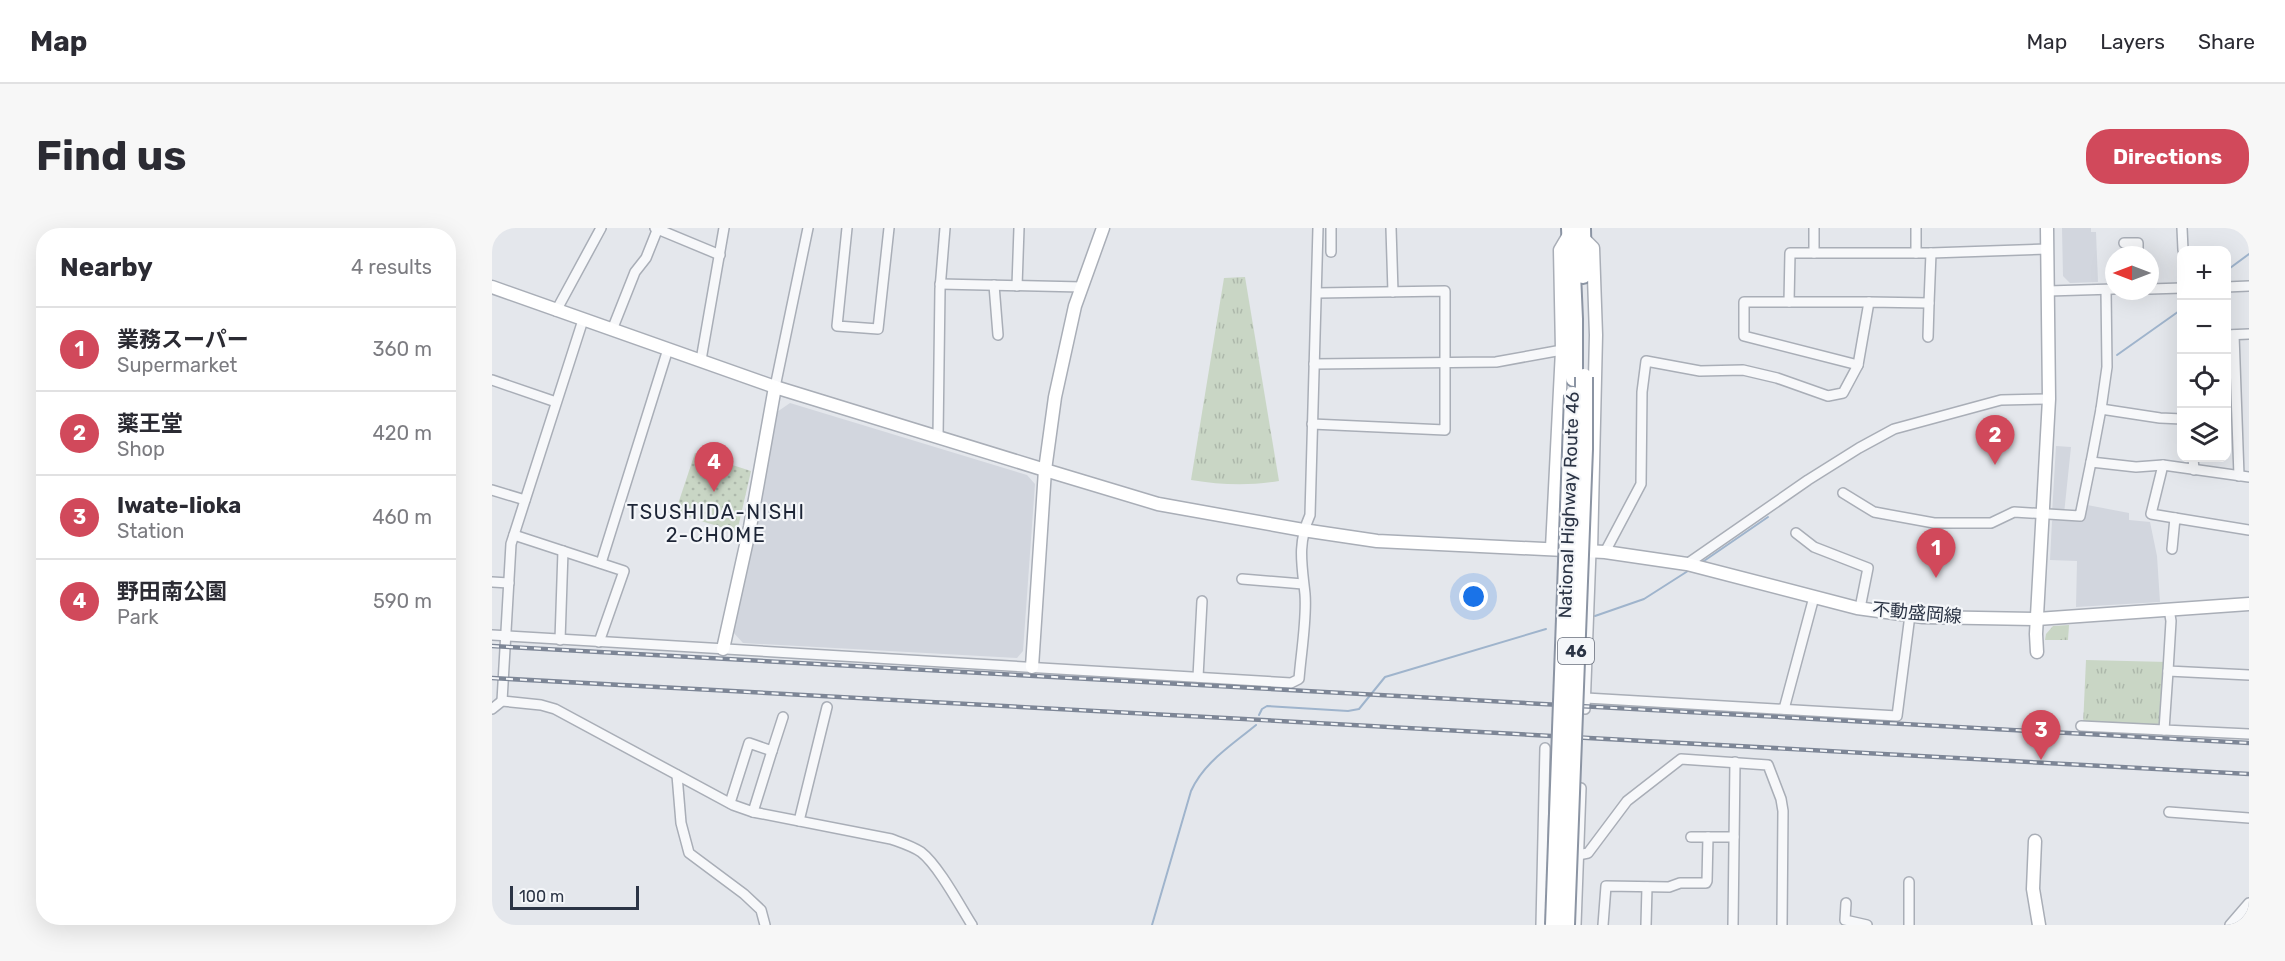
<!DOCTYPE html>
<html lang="en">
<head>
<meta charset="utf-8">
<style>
  body { margin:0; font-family:Rubik,"Noto Sans JP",sans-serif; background:#f7f7f7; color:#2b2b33 }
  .controls { position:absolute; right:18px; top:18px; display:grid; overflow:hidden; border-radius:12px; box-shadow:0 6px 24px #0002 }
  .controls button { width:54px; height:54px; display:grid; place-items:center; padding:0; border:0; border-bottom:2px solid #e1e1e2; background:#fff; color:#2b2b33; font:30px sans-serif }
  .compass { position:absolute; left:1613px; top:18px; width:54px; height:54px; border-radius:50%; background:#fff; box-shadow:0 6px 24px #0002; rotate:270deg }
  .scale { position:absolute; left:18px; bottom:15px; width:129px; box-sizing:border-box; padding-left:6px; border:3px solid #2b3445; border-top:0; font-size:16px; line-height:21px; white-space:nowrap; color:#2b3445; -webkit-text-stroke:4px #f4f6f9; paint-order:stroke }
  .you { position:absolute; left:982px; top:369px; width:21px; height:21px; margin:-15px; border:4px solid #fff; border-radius:50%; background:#1a73e8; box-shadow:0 0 0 9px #1a73e833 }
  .badge { display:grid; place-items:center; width:39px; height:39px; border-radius:50%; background:#d1495b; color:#fff; font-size:20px; font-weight:700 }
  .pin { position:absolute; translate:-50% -50px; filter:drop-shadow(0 2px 3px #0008) }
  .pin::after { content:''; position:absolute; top:32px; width:21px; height:18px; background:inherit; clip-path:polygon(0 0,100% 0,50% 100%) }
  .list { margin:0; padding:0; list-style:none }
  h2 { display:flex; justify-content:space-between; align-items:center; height:78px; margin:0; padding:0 24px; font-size:26px }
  h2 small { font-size:20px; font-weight:400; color:#7c7c81 }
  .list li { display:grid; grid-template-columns:39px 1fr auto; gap:18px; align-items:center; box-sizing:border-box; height:84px; padding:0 24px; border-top:2px solid #e1e1e2 }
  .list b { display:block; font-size:22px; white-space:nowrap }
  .list p { margin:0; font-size:20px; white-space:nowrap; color:#7c7c81 }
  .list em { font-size:20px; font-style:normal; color:#7c7c81 }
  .icon { flex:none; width:33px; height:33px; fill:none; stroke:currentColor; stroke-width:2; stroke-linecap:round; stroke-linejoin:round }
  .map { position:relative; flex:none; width:1757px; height:697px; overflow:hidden; border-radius:24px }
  header { display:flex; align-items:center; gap:36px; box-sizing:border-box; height:84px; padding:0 30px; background:#fff; border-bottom:2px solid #e1e1e2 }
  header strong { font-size:28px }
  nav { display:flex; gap:33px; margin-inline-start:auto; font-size:21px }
  .intro { display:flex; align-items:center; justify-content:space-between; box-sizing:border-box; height:144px; padding:0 36px }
  h1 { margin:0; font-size:42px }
  .button { padding:15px 27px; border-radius:24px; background:#d1495b; color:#fff; font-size:21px; font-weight:700 }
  main { display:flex; gap:36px; padding:0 36px }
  aside { flex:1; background:#fff; border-radius:24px; box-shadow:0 6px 24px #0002 }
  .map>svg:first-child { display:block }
  .built { fill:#d2d6de }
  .grass { fill:url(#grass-tufts) }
  .park { fill:url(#park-dots) }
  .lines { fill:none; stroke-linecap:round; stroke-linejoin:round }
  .stream { stroke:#9fb4cc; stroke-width:2 }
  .street-casing { stroke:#a9aeb7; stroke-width:12 }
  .secondary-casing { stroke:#a9aeb7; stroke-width:15 }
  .highway-casing { stroke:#8b94a3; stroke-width:20 }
  .street { stroke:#f7f8fa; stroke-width:9 }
  .secondary { stroke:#fff; stroke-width:12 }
  .highway { stroke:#fff; stroke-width:16 }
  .rail-casing { stroke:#7d8696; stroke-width:4.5 }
  .rail { stroke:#f4f6f9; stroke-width:2; stroke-dasharray:7; stroke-linecap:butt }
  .highway-bridge-casing { stroke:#8b94a3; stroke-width:20; stroke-linecap:butt }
  .highway-bridge { stroke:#fff; stroke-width:16 }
  .labels { text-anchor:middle; stroke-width:4.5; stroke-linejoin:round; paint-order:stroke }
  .shield { fill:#f4f6f9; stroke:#676e7b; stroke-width:1.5 }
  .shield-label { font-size:16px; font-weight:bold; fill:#2b3445 }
  .street-label { font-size:18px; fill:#2b3445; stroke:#f4f6f9 }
  .neighbourhood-label { font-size:20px; letter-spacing:1.5px; fill:#1d2536; stroke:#f4f6f9 }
</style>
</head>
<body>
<header>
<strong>Map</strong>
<nav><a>Map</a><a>Layers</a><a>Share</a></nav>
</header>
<div class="intro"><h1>Find us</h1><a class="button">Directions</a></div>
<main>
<aside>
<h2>Nearby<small>4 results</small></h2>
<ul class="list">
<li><span class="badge">1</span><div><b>業務スーパー</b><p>Supermarket</p></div><em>360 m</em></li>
<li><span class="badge">2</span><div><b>薬王堂</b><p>Shop</p></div><em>420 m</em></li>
<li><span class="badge">3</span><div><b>Iwate-Iioka</b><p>Station</p></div><em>460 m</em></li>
<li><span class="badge">4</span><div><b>野田南公園</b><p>Park</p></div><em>590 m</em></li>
</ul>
</aside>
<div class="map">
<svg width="1757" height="697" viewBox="0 0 1757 697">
  <defs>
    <pattern id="grass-tufts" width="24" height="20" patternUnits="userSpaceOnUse" patternTransform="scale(1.5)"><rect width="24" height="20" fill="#c9d6c5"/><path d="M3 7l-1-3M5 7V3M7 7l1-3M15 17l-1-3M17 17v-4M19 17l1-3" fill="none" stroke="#adb8ab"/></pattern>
    <pattern id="park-dots" width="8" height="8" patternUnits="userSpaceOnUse" patternTransform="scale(1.5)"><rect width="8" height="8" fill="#c9d6c5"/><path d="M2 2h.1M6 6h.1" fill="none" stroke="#adb8ab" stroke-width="1.8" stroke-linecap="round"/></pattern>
  </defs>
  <rect width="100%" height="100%" fill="#e4e7ec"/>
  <!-- built -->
  <g class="built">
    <path d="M1570,0H1599V4H1604L1606,54L1578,55L1571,48Z"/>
    <path d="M298,175L535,247L543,256L531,423L525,430L251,415L240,403L285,184Z"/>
    <path d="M1564,218L1579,219L1572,286L1588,287L1590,276L1637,285V292L1658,294L1665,328L1668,374L1584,379L1585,333L1558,332L1560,293L1565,287L1560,286Z"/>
  </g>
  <!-- grass -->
  <g class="grass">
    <path d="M753,49L787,253C757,258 729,257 699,252L732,50Z"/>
    <path d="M1577,397L1576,412H1553L1554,406L1561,398Z"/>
    <path d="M1594,432L1676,434L1672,502L1591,498Z"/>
  </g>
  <!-- park -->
  <path class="park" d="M203,225L259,243L245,304L183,285Z"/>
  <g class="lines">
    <!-- stream -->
    <g class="stream">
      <path d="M1734,43L1757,26"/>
      <path d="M1625,127L1690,81"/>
      <path d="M1209,335L1276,289"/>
      <path d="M1103,388L1152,371L1199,341"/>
      <path d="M767,487L770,481L775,478L856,483L867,481L893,449L1054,401"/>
      <path d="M660,697L699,563C712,534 740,517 764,497"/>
    </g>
    <!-- street casing -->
    <g class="street-casing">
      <g id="street">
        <path d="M163,0L228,27"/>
        <path d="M355,0L345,98L386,101L397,0"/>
        <path d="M839,0V24"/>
        <path d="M899,0L901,64"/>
        <path d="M1322,0V25H1439L1555,21"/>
        <path d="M1690,0L1691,22"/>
        <path d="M1632,15H1646V27"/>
        <path d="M1424,25V0"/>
        <path d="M448,56L590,59"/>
        <path d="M502,57L506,107"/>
        <path d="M525,58L527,0"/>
        <path d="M1734,59L1757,58"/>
        <path d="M1658,61L1690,60"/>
        <path d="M1556,63L1622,61"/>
        <path d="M1297,74L1298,25H1322"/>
        <path d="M64,83L109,0"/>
        <path d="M120,102L143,44L154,30L166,0"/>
        <path d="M1734,107L1757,106"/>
        <path d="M1742,107L1747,248"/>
        <path d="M1436,109L1437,75"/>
        <path d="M209,132L232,0"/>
        <path d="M822,136L1004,134L1070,122"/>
        <path d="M1366,137L1252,108V74H1377"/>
        <path d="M0,152L64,174"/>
        <path d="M283,159L316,0"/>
        <path d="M1609,181L1615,139L1614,62"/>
        <path d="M820,196L953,202V63L825,65"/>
        <path d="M446,208L448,61L453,0"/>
        <path d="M1701,230L1702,242"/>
        <path d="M1599,234L1609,181L1668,190L1690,191"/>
        <path d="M1671,237L1659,286L1683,290"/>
        <path d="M0,262L33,272"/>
        <path d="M1351,265L1382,284L1442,295H1499L1522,284L1588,288L1599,234L1644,239L1671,237L1757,249"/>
        <path d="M1304,305L1322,319L1376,340L1368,380"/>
        <path d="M22,307L132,343L107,414"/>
        <path d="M1680,321L1683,290L1757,302"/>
        <path d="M1113,324L1149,256L1150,164L1154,133L1208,143L1251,142L1285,150L1336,168L1351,165L1366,137L1377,74L1437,75L1439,25"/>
        <path d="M109,335L176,121"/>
        <path d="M1195,336L1316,252L1367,220L1402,201L1509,172L1557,171"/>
        <path d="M750,351L811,356"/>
        <path d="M0,354L17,355"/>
        <path d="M1677,381L1679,393L1676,443L1757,447"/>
        <path d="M0,407L799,455L807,451C809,425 815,391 813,366C810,337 805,316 818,287L826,0"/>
        <path d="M68,412L71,323"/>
        <path d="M1676,443L1672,502L1757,506"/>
        <path d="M706,449L710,373"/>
        <path d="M1094,470L1405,488L1418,387"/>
        <path d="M10,473L19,316L91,92"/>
        <path d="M0,481L10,473L49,477L63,481L241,577L261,584L399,611C410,615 420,618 429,624C446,637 468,678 480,697"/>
        <path d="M1093,481L1099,323"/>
        <path d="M1292,481L1322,369"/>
        <path d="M1589,498L1672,502"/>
        <path d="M185,547L189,595L197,625L252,666L269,682L273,697"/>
        <path d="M238,575L257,515L280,523L291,489"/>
        <path d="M261,584L280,523"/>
        <path d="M1677,584L1757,590"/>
        <path d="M307,593L335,479"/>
        <path d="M1199,609H1242"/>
        <path d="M1086,627L1096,625L1135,573L1189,531L1276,537L1289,571L1291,583L1290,697"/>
        <path d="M1354,675L1353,692L1375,697"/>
        <path d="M1049,697L1053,520"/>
        <path d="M1084,697L1089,560"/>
        <path d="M1111,697L1114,658L1177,659L1188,655H1214L1215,653L1216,609"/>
        <path d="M1154,697L1155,659"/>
        <path d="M1241,697L1243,534"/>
        <path d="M1417,697V654"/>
        <path d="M1738,697L1757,675"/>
      </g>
    </g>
    <!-- secondary casing -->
    <g class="secondary-casing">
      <g id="secondary">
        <path d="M1090,9L1101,20L1104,107L1099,323"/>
        <path d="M0,59L283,159L553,242L666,276L811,302L885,313L1113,324L1195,336L1365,380L1431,389L1545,391L1757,376"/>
        <path d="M1060,320L1070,122L1068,22L1078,5"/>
        <path d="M231,421L258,299L283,159"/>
        <path d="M1545,424L1544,406L1557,171L1555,0"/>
        <path d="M540,439L553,242L563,169L583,78L611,0"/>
        <path d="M1543,613L1541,661L1547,697"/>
      </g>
    </g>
    <!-- highway casing -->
    <g class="highway-casing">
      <g id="highway">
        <path d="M1078,0L1082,91V150"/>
        <path d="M1090,0L1091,47"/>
      </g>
    </g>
    <!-- street -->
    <use href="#street" class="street"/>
    <!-- secondary -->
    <use href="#secondary" class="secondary"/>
    <!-- highway -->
    <use href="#highway" class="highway"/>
    <!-- rail casing -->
    <g class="rail-casing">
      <g id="rail">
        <path d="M0,418L1757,515"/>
        <path d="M0,450L1757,546"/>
      </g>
    </g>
    <!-- rail -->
    <use href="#rail" class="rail"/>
    <!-- highway-bridge casing -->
    <g class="highway-bridge-casing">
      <g id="highway-bridge">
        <path d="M1062,697L1081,167"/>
        <path d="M1074,697L1092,221V149"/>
      </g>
    </g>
    <!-- highway-bridge -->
    <use href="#highway-bridge" class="highway-bridge"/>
  </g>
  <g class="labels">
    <!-- shield labels -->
    <rect class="shield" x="1066" y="410" width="36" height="26" rx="4.5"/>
    <g class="shield-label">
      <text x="1084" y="429">46</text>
    </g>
    <!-- street labels -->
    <g class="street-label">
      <text transform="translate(1077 277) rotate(-88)" y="6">National Highway Route 46</text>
      <text transform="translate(1425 385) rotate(5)" y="6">不動盛岡線</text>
    </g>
    <!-- neighbourhood labels -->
    <g class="neighbourhood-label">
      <text x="224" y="291">TSUSHIDA-NISHI<tspan x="224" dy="23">2-CHOME</tspan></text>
    </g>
  </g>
</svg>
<div class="controls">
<button>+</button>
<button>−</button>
<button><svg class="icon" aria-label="locate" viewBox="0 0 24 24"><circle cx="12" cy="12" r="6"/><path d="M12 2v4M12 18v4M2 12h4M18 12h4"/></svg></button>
<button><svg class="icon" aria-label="layers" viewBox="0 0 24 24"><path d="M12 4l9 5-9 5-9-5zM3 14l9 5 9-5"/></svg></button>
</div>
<svg class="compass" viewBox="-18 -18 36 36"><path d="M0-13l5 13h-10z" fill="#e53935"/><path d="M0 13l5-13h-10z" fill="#7c7c81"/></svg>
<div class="scale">100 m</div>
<div class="you"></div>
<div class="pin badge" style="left:1444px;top:350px">1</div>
<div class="pin badge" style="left:1503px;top:237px">2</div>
<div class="pin badge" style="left:1549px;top:532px">3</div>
<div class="pin badge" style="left:222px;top:264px">4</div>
</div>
</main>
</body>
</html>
